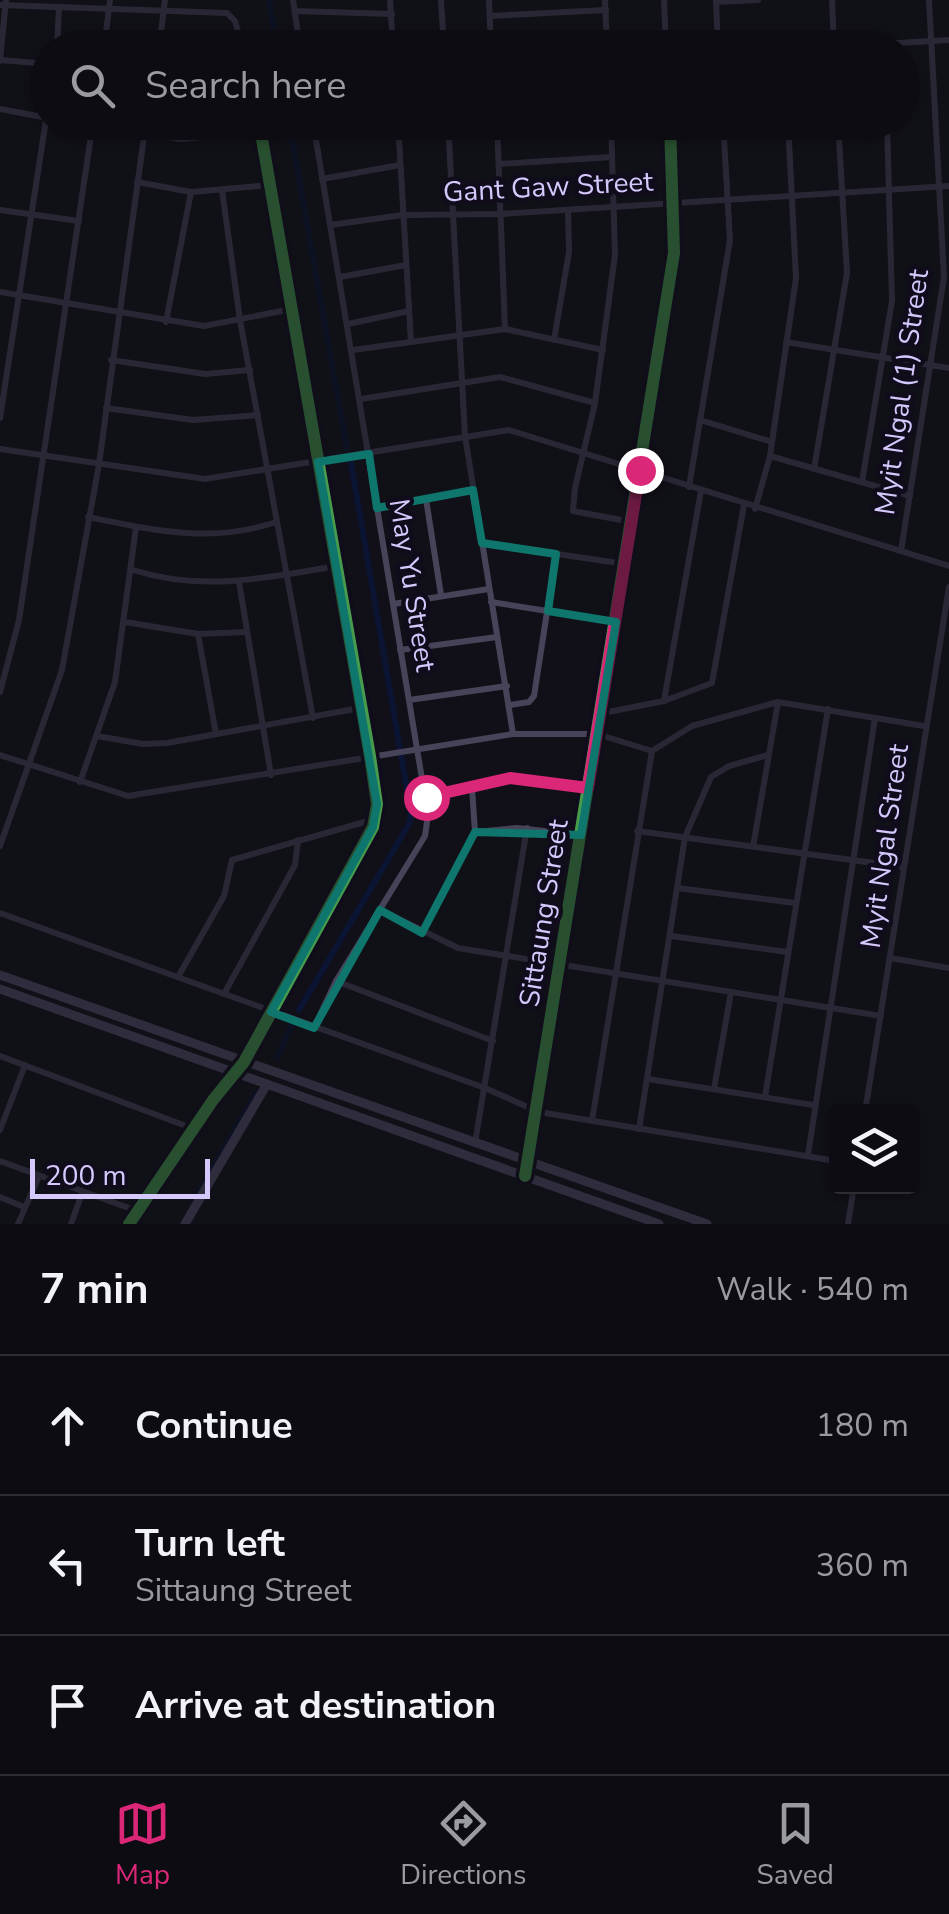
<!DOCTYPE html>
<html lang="en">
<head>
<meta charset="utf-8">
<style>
  body { margin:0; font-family:"Nunito Sans",sans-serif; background:#16151b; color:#f1f3f6 }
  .controls { position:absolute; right:30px; bottom:30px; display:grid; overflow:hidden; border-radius:10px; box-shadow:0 2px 8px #0004 }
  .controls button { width:90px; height:90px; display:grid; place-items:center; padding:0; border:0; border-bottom:2px solid #2d2c32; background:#0d0c12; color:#f1f3f6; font:50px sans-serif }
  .scale { position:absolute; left:30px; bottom:25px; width:180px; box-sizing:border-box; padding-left:10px; border:5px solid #d5c8fc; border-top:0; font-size:28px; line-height:35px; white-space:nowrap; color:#d5c8fc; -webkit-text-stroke:8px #100c1b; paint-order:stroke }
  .stop { position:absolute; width:30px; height:30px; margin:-22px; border:8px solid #db2777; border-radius:50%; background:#fff }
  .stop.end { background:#db2777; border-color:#fff; box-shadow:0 2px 10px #0008 }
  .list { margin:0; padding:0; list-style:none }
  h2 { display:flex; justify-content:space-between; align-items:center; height:130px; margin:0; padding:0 40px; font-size:42px }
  h2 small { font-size:32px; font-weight:400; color:#9a9b9f }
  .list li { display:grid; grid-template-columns:65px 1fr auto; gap:30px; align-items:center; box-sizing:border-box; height:140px; padding:0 40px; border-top:2px solid #2d2c32 }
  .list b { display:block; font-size:38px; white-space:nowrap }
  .list p { margin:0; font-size:32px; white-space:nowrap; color:#9a9b9f }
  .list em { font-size:32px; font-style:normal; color:#9a9b9f }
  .icon { flex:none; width:55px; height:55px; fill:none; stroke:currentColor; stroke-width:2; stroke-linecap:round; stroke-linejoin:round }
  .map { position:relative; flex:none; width:949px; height:1224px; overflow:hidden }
  .search { position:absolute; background:#0d0c12; box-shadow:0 2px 8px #0004; left:30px; right:30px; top:30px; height:110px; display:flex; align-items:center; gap:25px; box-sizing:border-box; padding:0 35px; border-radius:55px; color:#9a9b9f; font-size:38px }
  .sheet { height:550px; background:#0d0c12 }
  nav { display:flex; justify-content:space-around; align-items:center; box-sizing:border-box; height:140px; border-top:2px solid #2d2c32; background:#0d0c12; font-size:28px; color:#9a9b9f }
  nav a { display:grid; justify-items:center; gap:5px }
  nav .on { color:#db2777 }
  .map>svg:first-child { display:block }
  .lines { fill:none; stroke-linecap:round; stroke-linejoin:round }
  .canal { stroke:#0b1432; stroke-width:6 }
  .street { stroke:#474459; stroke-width:6 }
  .secondary { stroke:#55516b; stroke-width:9 }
  .cycleway-casing { stroke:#100c1b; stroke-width:19 }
  .cycleway { stroke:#469c4c; stroke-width:12 }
  .route { stroke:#db2777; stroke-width:12 }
  .marked { fill:none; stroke:#0f766e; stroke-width:8; stroke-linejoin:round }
  .labels { text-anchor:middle; stroke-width:9; stroke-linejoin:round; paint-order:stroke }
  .street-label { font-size:28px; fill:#d5c8fc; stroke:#100c1b }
</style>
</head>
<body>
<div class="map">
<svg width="949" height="1224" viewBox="0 0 949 1224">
  <rect width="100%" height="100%" fill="#111018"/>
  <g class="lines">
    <!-- canal -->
    <g class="canal">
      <path d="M269,0L277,48"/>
      <path d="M289,122L347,449"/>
      <path d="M299,1010L409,824L411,813L351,463"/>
      <path d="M277,1057L293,1023"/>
      <path d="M197,1195L256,1093"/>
    </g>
    <!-- street -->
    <g class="street">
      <path d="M293,0L300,48"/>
      <path d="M390,0L393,48"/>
      <path d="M441,0L444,48"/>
      <path d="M489,0L491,48"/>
      <path d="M605,0L607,48"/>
      <path d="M664,0L666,48"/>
      <path d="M716,0L718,48"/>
      <path d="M832,0L834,48"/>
      <path d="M716,2L758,0"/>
      <path d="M0,5L227,13L235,21L243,48"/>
      <path d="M295,11L392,14"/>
      <path d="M490,16L606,10"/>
      <path d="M57,48L59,7"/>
      <path d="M104,48L110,0"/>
      <path d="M159,48L165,0"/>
      <path d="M813,48L949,40"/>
      <path d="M0,60L48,64"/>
      <path d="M0,61L6,0"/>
      <path d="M0,109L48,118"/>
      <path d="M73,122L181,139L260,132"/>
      <path d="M313,122L428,815L425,836L336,981L314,1028"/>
      <path d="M398,122L411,342"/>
      <path d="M448,122L465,436L513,734"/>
      <path d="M497,122L505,329"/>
      <path d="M611,122L615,255L595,403L575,488L573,511L632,522"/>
      <path d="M499,164L612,157"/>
      <path d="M322,179L400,165"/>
      <path d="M137,182L191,192L270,185"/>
      <path d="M222,190L240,320L313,718"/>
      <path d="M0,210L79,221"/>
      <path d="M330,225L403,215L500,214L949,186"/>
      <path d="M340,277L406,265"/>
      <path d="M0,292L204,326L292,309"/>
      <path d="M166,322L191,192"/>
      <path d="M348,324L409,311"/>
      <path d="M554,340L569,252L568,211"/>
      <path d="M786,342L949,368"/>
      <path d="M353,350L505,329L603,350"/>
      <path d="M111,360L205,374L250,370"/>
      <path d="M361,399L500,377L595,403"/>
      <path d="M106,408L193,420L258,415"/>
      <path d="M0,418L48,107"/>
      <path d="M700,420L772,442"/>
      <path d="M0,449L205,479L509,430L949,566"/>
      <path d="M770,456L910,496"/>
      <path d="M814,469L847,273L838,122"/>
      <path d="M862,482L892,301L887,122"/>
      <path d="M689,487L730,240L723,122"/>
      <path d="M426,499L441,595"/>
      <path d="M377,508L473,490"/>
      <path d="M755,509L770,456L796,278L788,122"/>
      <path d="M88,517C152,530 212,544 276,522"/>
      <path d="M482,543L625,564"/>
      <path d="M901,551L944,277L929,0"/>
      <path d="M133,570C202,592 267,578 336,566"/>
      <path d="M239,582L271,775"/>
      <path d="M491,602L616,622"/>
      <path d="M393,604L489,589"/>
      <path d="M125,622L198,634L247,632"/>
      <path d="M198,634L216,734"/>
      <path d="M400,650L497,637"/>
      <path d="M0,692L19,620L93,122"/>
      <path d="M409,700L507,686"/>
      <path d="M664,701L701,491"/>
      <path d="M510,705L529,702L534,696L556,554"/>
      <path d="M603,713L664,701L712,683L744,505"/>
      <path d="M97,736L143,744L167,743L360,708"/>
      <path d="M0,755L128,796L513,734H597L652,751"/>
      <path d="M80,782L115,682L136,527"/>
      <path d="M426,797L510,778L588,787"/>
      <path d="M637,831L904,867"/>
      <path d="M475,832L517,828L581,835"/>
      <path d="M0,846L62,670L99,464L146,122"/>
      <path d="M753,847L778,702"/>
      <path d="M677,888L795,903"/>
      <path d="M380,910L458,948L881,1016"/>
      <path d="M0,913L485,1088L539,1112L836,1161"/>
      <path d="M422,933L475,832L472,788"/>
      <path d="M671,936L787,952"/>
      <path d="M890,958L949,968"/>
      <path d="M178,977L224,896L232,860L375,819"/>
      <path d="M336,981L493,1041"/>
      <path d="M225,992L295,865L298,840"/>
      <path d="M0,1056L194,1129"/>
      <path d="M648,1079L813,1105"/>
      <path d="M714,1089L731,992"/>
      <path d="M765,1097L828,709"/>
      <path d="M865,1112L949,587"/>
      <path d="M592,1121L652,751L692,726L778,702L924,726"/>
      <path d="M639,1129L685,837L711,777L729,766L768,755"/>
      <path d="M0,1130L25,1065"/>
      <path d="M475,1143L527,828"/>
      <path d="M808,1155L875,718"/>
      <path d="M0,1161L137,1211"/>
      <path d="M525,1176L674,253L670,122"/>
      <path d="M0,1197L24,1207"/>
      <path d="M18,1224L39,1176"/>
      <path d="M71,1224L82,1193"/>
      <path d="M129,1224L213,1100L244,1062L373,827L377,804L370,756L259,122"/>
      <path d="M848,1224L854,1186"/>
    </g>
    <!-- secondary -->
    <g class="secondary">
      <path d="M0,975L707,1224"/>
      <path d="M0,989L659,1224"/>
      <path d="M185,1224L267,1084"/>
    </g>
    <!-- cycleway casing -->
    <g class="cycleway-casing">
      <g id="cycleway">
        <path d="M525,1176L674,253L670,122"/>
        <path d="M129,1224L213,1100L244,1062L373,827L377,804L370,756L259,122"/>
      </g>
    </g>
    <!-- cycleway -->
    <use href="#cycleway" class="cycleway"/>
  </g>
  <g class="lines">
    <!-- route -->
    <path class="route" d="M426,797L510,778L588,788L640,470"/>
  </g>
  <!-- marked area -->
  <path d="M0 0H949V1224H0ZM369,454L377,508L473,490L482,543L556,554L548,611L616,622L581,835L475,832L422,933L380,910L314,1028L271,1012L373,827L377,804L318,462Z" fill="#111018" fill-opacity=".55" fill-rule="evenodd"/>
  <path class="marked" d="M369,454L377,508L473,490L482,543L556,554L548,611L616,622L581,835L475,832L422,933L380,910L314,1028L271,1012L373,827L377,804L318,462Z"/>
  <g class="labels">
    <!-- street labels -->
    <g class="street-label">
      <text transform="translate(548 186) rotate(-3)" y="10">Gant Gaw Street</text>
      <text transform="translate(901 392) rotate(-82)" y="10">Myit Ngal (1) Street</text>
      <text transform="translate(413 585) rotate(81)" y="10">May Yu Street</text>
      <text transform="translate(884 846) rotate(-82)" y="10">Myit Ngal Street</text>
      <text transform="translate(543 913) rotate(-81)" y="10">Sittaung Street</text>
    </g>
  </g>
</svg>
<div class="controls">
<button><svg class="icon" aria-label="layers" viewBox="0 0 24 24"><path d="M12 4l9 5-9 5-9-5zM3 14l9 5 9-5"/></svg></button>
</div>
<div class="scale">200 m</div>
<div class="stop" style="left:426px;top:797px"></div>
<div class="stop end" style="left:640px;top:470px"></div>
<div class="search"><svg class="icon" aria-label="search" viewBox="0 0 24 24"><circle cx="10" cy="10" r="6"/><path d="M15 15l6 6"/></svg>Search here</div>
</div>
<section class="sheet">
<h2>7 min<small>Walk · 540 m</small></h2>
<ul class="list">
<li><svg class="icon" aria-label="ahead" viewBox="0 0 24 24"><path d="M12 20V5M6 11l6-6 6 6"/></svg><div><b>Continue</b></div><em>180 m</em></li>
<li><svg class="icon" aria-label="left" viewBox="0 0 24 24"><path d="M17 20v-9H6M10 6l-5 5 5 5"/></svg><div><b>Turn left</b><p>Sittaung Street</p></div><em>360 m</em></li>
<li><svg class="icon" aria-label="arrive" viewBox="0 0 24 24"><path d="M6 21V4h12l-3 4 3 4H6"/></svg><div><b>Arrive at destination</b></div></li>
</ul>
</section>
<nav>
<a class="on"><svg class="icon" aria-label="map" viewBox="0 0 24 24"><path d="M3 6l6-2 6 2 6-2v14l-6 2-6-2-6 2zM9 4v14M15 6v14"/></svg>Map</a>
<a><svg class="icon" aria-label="directions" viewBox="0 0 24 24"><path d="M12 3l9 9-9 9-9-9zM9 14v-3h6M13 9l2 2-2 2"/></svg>Directions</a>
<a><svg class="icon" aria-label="saved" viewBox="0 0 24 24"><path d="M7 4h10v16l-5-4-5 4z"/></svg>Saved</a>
</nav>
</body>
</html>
